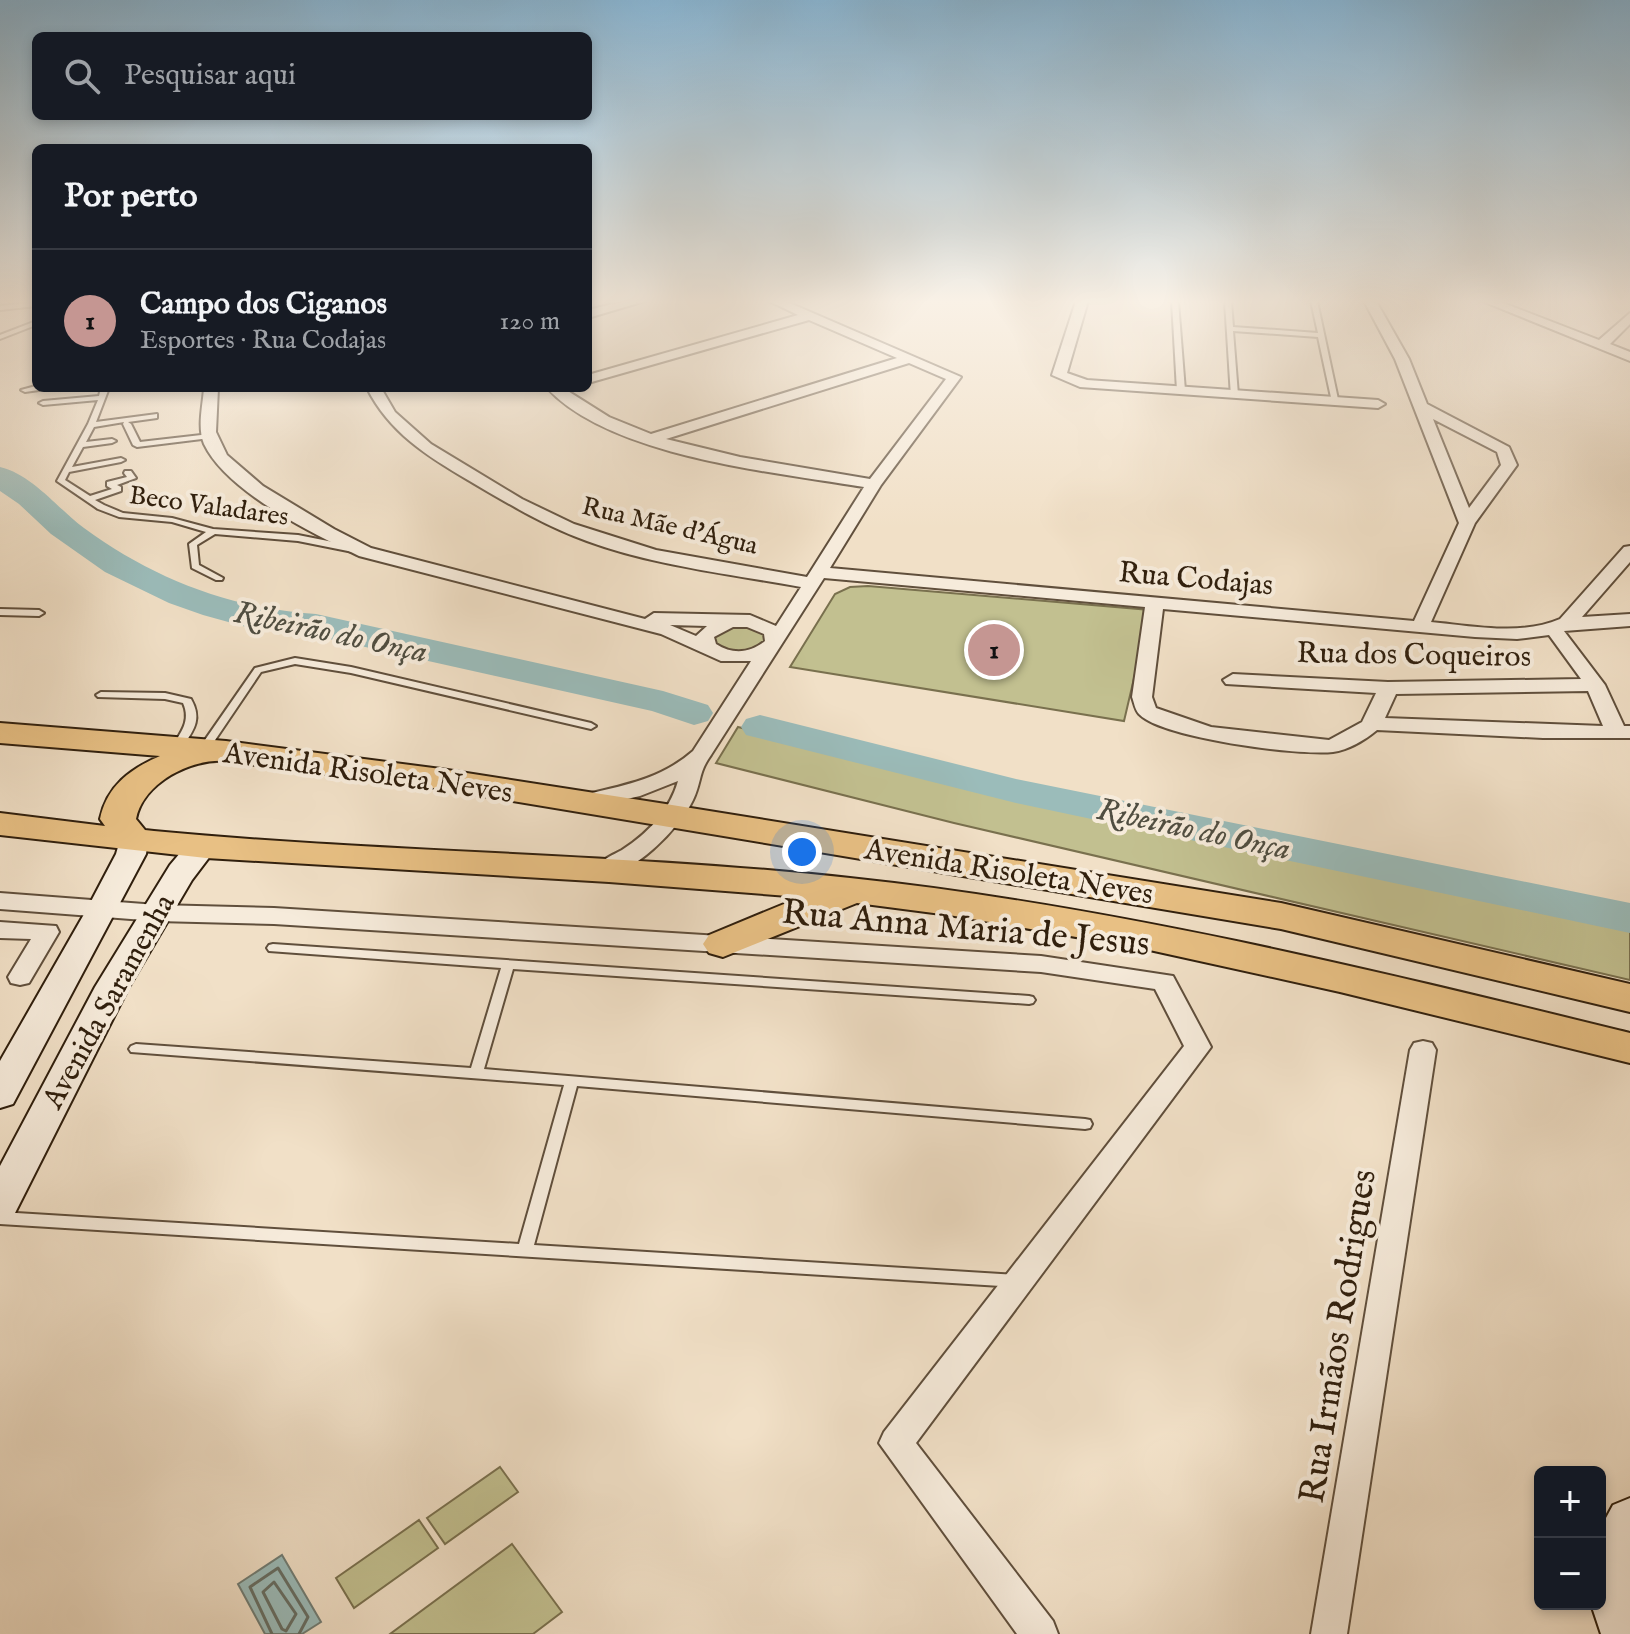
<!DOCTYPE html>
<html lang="pt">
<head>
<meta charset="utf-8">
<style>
  body { margin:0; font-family:"IM FELL English",serif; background:#20242c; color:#f1f3f6 }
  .controls { position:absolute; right:24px; bottom:24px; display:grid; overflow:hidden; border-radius:12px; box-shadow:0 4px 12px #0003 }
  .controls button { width:72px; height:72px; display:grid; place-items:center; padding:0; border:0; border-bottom:2px solid #363941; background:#171b24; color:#f1f3f6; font:40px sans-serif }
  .you { position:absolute; left:802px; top:852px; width:28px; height:28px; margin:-20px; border:6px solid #fff; border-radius:50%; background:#1a73e8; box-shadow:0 0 0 12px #1a73e833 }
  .badge { display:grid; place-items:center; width:52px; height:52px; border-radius:50%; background:#c59692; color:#111; font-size:26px; font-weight:700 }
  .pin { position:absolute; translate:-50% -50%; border:4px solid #fff; box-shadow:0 2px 8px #0006 }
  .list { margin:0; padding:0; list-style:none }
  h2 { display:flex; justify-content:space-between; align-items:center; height:104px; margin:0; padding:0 32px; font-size:34px }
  h2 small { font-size:26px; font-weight:400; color:#9ea1a6 }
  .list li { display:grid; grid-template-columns:52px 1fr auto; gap:24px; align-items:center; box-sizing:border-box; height:144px; padding:0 32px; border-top:2px solid #363941 }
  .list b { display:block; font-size:30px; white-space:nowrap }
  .list p { margin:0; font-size:26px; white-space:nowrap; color:#9ea1a6 }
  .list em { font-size:26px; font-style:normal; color:#9ea1a6 }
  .icon { flex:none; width:44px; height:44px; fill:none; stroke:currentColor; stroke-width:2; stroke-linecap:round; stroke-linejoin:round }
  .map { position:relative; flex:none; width:1630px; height:1634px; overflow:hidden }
  .search { position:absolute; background:#171b24; box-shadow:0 4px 12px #0003; left:32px; top:32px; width:560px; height:88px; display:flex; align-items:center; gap:20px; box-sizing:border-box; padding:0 28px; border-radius:12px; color:#9ea1a6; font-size:30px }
  .panel { position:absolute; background:#171b24; box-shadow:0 4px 12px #0003; left:32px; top:144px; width:560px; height:248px; border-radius:12px }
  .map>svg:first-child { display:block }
  .green { fill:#c2c090; stroke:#79704e; stroke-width:2 }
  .water { fill:#9bbcba; stroke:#707d75; stroke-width:2 }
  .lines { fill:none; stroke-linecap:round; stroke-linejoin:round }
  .shore { stroke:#666e64; stroke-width:3 }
  .river { fill:#9bbcba; fill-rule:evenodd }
  .service-casing { stroke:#604f3c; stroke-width:4 }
  .minor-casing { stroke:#604f3c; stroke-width:4 }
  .secondary-casing { stroke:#301f0d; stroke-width:4 }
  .trunk-casing { stroke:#301f0d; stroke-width:4 }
  .service { fill:#f6ebdb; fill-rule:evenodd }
  .minor { fill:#f6ebdb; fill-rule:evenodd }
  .secondary { fill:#f6ebdb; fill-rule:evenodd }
  .trunk { fill:#e8c084; fill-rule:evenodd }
  .labels { text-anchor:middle; stroke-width:8; stroke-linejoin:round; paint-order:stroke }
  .far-street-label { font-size:26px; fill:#301f0d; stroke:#f6ebdb }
  .street-label { font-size:30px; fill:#301f0d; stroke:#f6ebdb }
  .water-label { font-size:32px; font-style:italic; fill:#504e41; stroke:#f6ebdb }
  .near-street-label { font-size:36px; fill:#301f0d; stroke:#f6ebdb }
</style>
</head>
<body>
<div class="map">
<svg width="1630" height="1634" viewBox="0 0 1630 1634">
  <rect width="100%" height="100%" fill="#f1e0c7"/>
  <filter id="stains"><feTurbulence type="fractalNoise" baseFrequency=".0025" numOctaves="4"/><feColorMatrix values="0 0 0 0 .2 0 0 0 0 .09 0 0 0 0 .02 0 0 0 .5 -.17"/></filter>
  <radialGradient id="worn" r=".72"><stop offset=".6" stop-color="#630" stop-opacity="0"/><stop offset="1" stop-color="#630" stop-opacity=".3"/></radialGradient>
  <!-- green -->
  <g class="green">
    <path d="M868,586L1150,610L1124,721L790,667L835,594L850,587Z"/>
    <path d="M737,624L763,629L767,643L744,654L716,647L711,637Z"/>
    <path d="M738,727L934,775L1630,924V980L954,823L716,763Z"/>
    <path d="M500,1467L518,1492L445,1544L427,1518Z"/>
    <path d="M419,1520L438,1548L354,1608L336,1578Z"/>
    <path d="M512,1544L562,1612L533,1634H390Z"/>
  </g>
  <!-- water -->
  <path class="water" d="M282,1555L321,1622L302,1634H265L238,1584Z"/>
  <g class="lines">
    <!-- shore -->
    <g class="shore">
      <path d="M274,1582L296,1614L286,1631L282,1629L263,1592Z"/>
      <path d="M272,1634L250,1587L278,1568L308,1617L299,1634"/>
    </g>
    <!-- river -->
    <g class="river">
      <path d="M0,467C33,475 57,508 84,528C152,578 231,609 316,614L663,691L708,705L713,713L708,721L694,725L652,711L316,636L250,628L203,615L169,603L105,572L51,534L19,504L0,491Z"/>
      <path d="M760,715L1016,779L1630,903V933L1016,803L746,735L741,727L746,719Z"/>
    </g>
    <!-- service casing -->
    <g class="service-casing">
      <g id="service">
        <path d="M1172,301H1178L1185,391L1181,393L1177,391Z"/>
        <path d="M1225,301H1231L1233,327L1318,333L1311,301H1317L1339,404L1332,402L1318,337L1233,331L1238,395L1231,397Z"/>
        <path d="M36,302V306L0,310V306Z"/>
        <path d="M36,321V325L0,339V335Z"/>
        <path d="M36,386V388H40L39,390L25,392L21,390Z"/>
        <path d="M101,388H109L96,422L157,414V418L128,422L131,424L140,442L210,434L214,436L210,438L137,447L133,445L123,424L124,422L94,427L86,442L112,439L116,441L112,443L83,447L72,467L121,458L125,460L121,462L69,472L65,480L90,496L112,489L107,486V482L127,477L124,473L125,471H131L136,478L117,485L121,487V491L95,500L104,505L123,513L172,518L213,529L298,535L353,546L357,549L353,552L298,541L215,534L197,545L199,565L223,578L222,580H216L192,568L189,544L206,532L172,522L119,517L98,509L57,481L88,424L98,400L43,405L39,403L43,401L99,396Z"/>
        <path d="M0,609L39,610L44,613L39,616L0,615Z"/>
        <path d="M295,658L351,667L591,723L596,726L591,729L351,673L295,664L261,672L207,752H199L198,750L255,668Z"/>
        <path d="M101,692L165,693L191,699C203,720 193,731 181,749H173L172,747C181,732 191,721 183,703L165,699L98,697L96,695Z"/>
        <path d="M273,944L1029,996L1033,997L1035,1000L1033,1003L1029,1004L513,969L484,1069L1085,1119L1090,1120L1092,1124L1090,1128L1085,1129L577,1086L534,1245L1017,1275L1022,1277L1025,1281L1022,1285L1017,1287L0,1224V1212L519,1244L564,1085L131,1052L129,1049L131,1046L136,1044L471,1068L501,968L269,951L267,948L269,945Z"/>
      </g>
    </g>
    <!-- minor casing -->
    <g class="minor-casing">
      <g id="minor">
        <path d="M625,301H645L588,318V310Z"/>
        <path d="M769,301H785L961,377L881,485L830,568L1414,621L1459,523L1395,359L1364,301H1376L1409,359L1427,404L1509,447L1517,465L1475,523L1431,622C1473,626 1521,636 1560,619L1624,547L1630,546V562L1582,617L1630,614V626L1564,631L1605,685L1624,726H1630V738H1543L1377,730C1365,740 1348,750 1333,752C1300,756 1161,738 1139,714C1135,710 1134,702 1132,697L1145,607L824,578L711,755C698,773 702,781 693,800C681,826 630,881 599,873L596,868C602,859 613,855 622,850C648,833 669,812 678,781L640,796L587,808L579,806L576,801L579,796C621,786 660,780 693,751L751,661H721L661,634L359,556C312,533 227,492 204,444C197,427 203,405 204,388H218L216,432L227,455L263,486L334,529L371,548L645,619L654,613L750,615L776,626L801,587C730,574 655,566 587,541C545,526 507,503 468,480C427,456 389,432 367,388H381L395,412L431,444L522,499L574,524L656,550L807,577L864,487C774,472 611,457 547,388H563L609,417L651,434L897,358L809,320L588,383V375L798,315ZM909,363L946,379L870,479L740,457L666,439ZM1433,419L1497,452L1501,465L1469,508ZM1163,609L1475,637L1517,639L1549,635L1581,679L1388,682L1233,674L1223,680L1226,684L1376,693L1362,722L1329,740L1211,727L1156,708L1152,697ZM670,625L707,626L696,636ZM733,627H747L764,634L765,641C750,653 733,655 716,644L714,637ZM1588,691L1603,726L1385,718L1396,694Z"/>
        <path d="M1076,301H1088L1067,373L1087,380L1378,400L1385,404L1378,408L1080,387L1052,375Z"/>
        <path d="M1482,301H1498L1599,340L1630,313V324L1610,344L1630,352V361Z"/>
        <path d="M0,893L157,905L274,908L1041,956L1173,976L1211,1047L916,1443L1053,1621L1058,1634H1017L879,1443L884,1432L1184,1046L1155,989L1041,972L274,924L157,921L0,909Z"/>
        <path d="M0,922L56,926L59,932L29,983L20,985L11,983L8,977L31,939L0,938Z"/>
        <path d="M1423,1041L1432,1043L1436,1050L1347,1634H1311L1410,1050L1414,1043Z"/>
      </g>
    </g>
    <!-- secondary casing -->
    <g class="secondary-casing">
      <g id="secondary">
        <path d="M133,831L144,833L148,840L146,854L13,1104L0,1108V1061L87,909L116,854L122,833Z"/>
        <path d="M202,838L213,840L217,847L192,880L129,987L14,1215L0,1220V1166L95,987L170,865L191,840Z"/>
        <path d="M1630,1498V1634H1601L1591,1604H1600V1529L1613,1505Z"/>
      </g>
    </g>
    <!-- trunk casing -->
    <g class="trunk-casing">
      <path id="trunk" d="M0,723L226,741L441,769L672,805L1281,903L1630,984V1012L1281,929L441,789L226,761C191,758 143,783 136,819L145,830L154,831C386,853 619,853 850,878C1114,906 1373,970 1630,1033V1063L1340,992L1145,949L949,915L857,903L723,957L709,953L703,944L709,935L801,897L609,882L206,858L0,835V813L105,826L100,819C107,786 130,769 160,756L0,743Z"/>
    </g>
    <!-- service -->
    <use href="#service" class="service"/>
    <!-- minor -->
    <use href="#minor" class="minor"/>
    <!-- secondary -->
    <use href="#secondary" class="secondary"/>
    <!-- trunk -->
    <use href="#trunk" class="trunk"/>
  </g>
  <!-- sky -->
  <linearGradient id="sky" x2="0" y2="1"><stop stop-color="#89b7d6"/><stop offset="0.57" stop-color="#f9f1e6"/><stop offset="1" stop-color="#f9f1e6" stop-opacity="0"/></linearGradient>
  <rect width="1630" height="529" fill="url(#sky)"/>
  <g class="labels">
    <!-- far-street labels -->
    <g class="far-street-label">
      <text transform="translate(209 505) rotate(8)" y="9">Beco Valadares</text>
      <text transform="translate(670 525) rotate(13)" y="9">Rua Mãe d'Água</text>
    </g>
    <!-- street labels -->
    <g class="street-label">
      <text transform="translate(1196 578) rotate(5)" y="10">Rua Codajas</text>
      <text transform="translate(1414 654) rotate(1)" y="10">Rua dos Coqueiros</text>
      <text transform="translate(368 772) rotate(8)" y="10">Avenida Risoleta Neves</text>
      <text transform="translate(1009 871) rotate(9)" y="10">Avenida Risoleta Neves</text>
      <text transform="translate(108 1001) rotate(-61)" y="10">Avenida Saramenha</text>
    </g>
    <!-- water labels -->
    <g class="water-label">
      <text transform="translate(331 631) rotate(12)" y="11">Ribeirão do Onça</text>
      <text transform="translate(1194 828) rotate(12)" y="11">Ribeirão do Onça</text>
    </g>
    <!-- near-street labels -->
    <g class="near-street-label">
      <text transform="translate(966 926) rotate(5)" y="13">Rua Anna Maria de Jesus</text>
      <text transform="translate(1336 1336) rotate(-81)" y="13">Rua Irmãos Rodrigues</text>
    </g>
  </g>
  <rect width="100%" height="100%" filter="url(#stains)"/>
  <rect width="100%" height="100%" fill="url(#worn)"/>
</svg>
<div class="controls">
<button>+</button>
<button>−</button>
</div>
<div class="you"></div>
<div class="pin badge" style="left:994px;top:650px">1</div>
<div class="search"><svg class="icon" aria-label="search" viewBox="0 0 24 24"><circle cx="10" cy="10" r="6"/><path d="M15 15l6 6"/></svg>Pesquisar aqui</div>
<section class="panel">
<h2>Por perto<small></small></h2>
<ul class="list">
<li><span class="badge">1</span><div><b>Campo dos Ciganos</b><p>Esportes · Rua Codajas</p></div><em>120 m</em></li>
</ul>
</section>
</div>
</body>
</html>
